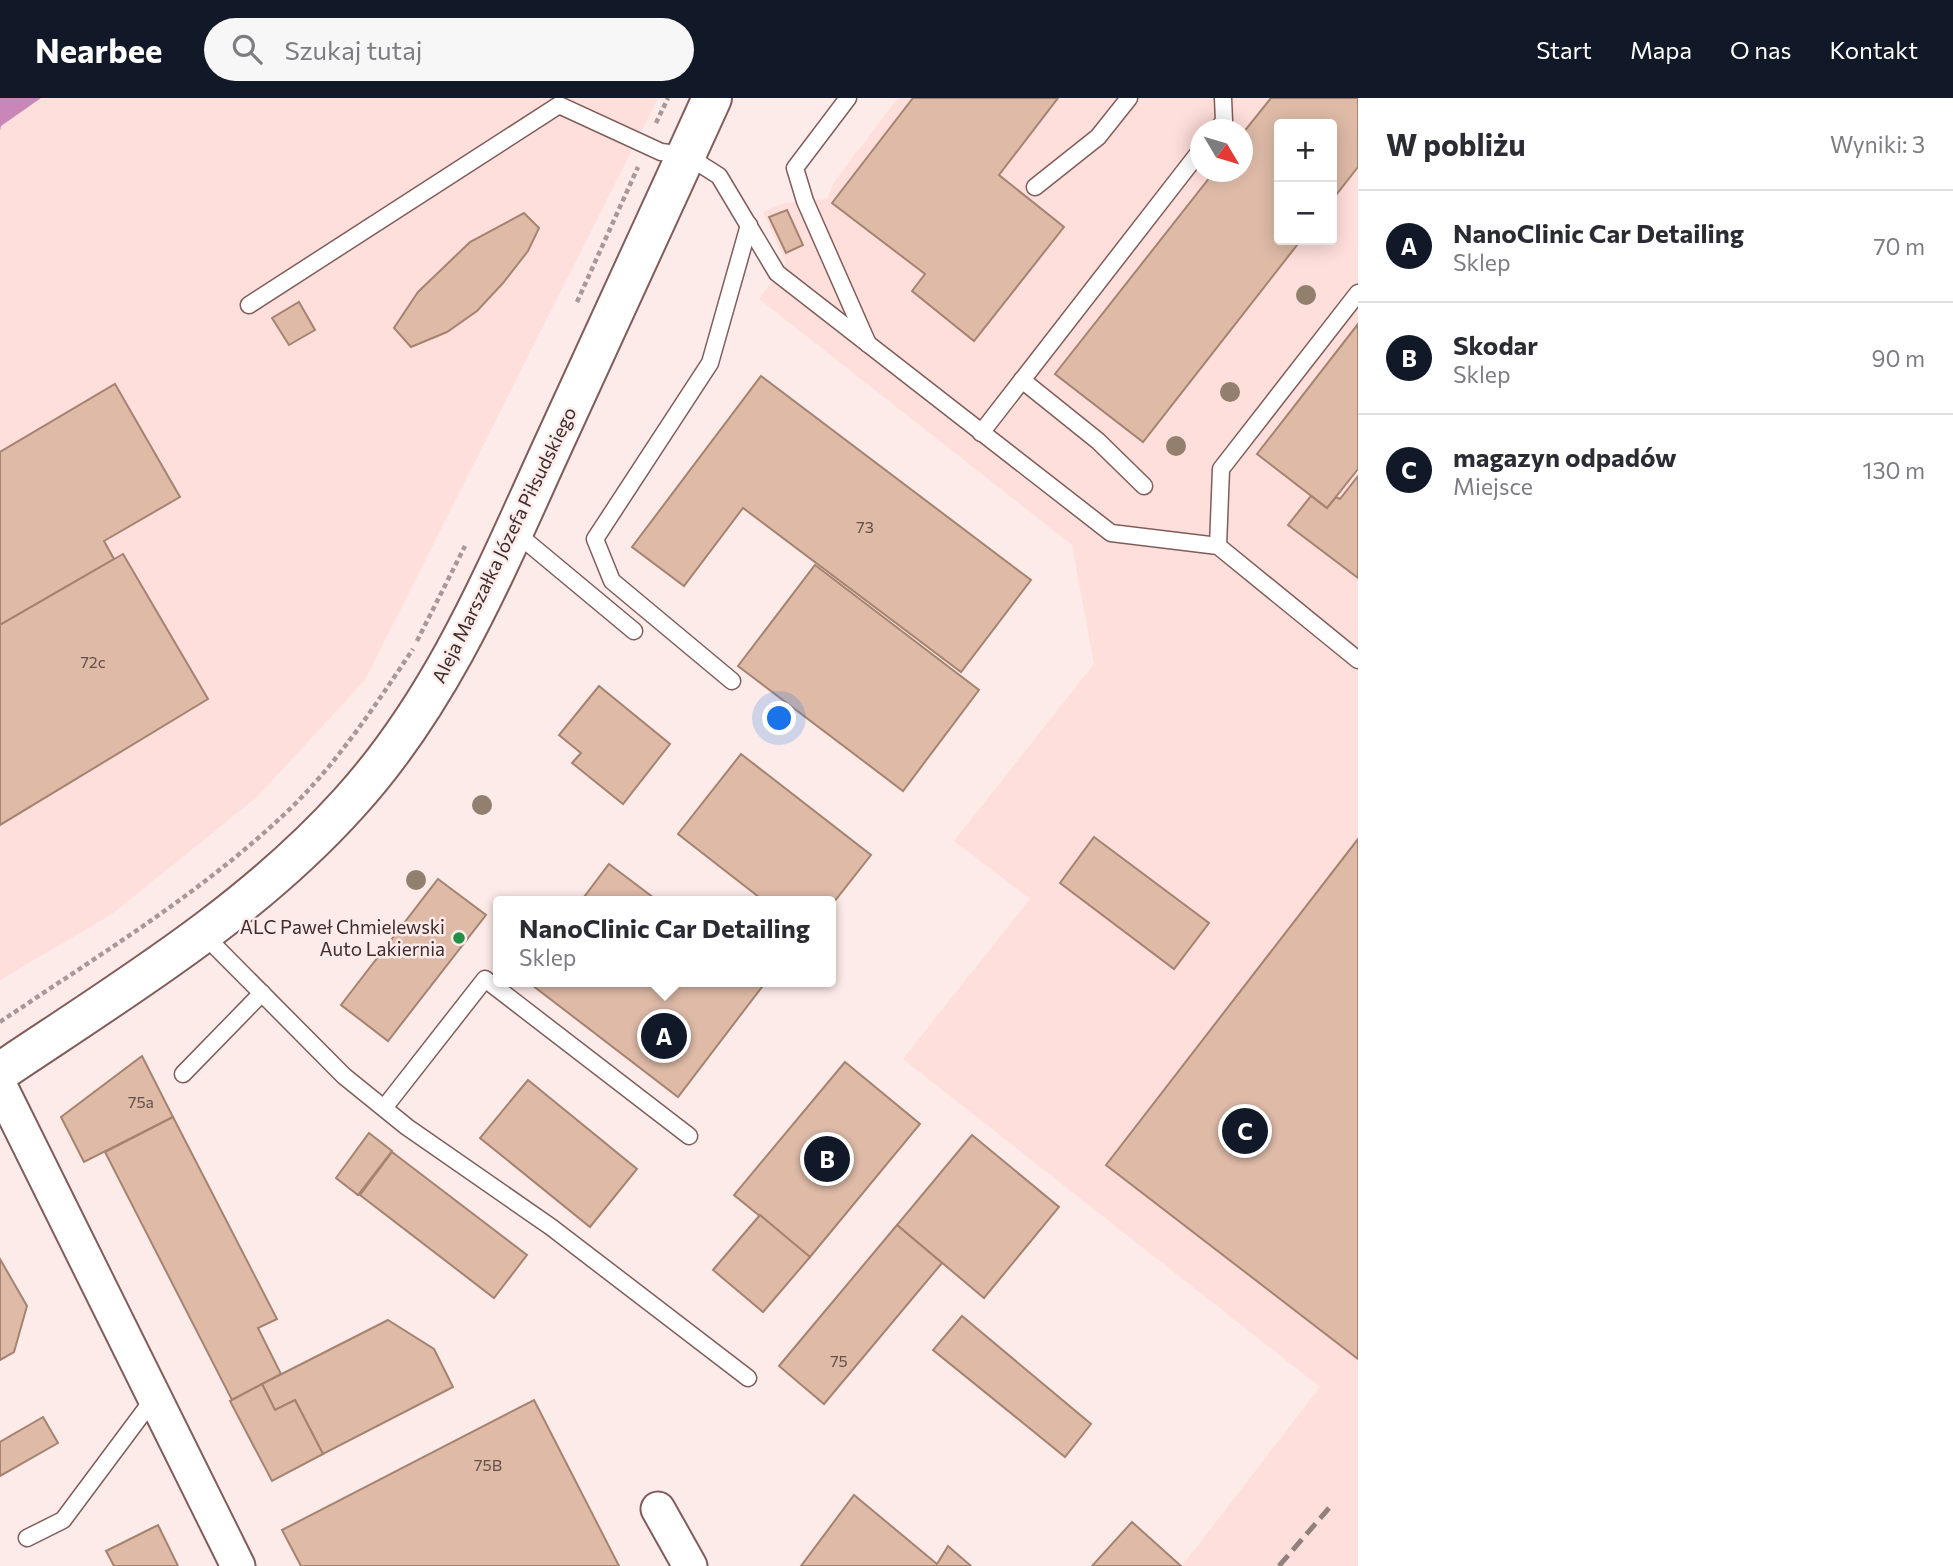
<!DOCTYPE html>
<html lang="pl">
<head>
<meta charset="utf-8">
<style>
  body { margin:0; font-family:Commissioner,sans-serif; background:#f7f7f7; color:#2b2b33 }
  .controls { position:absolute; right:21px; top:21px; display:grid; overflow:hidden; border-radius:7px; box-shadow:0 4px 18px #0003 }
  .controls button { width:63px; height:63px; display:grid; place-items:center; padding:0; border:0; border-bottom:2px solid #e1e1e2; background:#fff; color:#2b2b33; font:35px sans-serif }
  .compass { position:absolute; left:1190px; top:21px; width:63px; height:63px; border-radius:50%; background:#fff; box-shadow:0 4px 18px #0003; rotate:128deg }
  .you { position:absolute; left:780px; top:621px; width:24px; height:24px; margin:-18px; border:5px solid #fff; border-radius:50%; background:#1a73e8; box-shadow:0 0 0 10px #1a73e833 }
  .badge { display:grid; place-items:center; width:46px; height:46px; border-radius:50%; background:#111827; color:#fff; font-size:23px; font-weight:700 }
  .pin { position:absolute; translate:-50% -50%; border:4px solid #fff; box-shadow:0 2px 7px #0006 }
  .popup { position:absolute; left:493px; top:798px; width:343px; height:91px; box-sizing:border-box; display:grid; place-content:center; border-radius:7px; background:#fff; filter:drop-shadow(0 2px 5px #0005); font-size:23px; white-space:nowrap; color:#7c7c81 }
  .popup b { font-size:26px; color:#2b2b33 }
  .popup::after { content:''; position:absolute; left:50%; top:100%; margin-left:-14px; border:14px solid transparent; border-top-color:#fff }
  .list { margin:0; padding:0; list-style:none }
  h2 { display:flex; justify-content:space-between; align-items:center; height:91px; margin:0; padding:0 28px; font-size:30px }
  h2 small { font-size:23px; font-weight:400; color:#7c7c81 }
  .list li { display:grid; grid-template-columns:46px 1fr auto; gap:21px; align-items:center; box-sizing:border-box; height:112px; padding:0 28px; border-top:2px solid #e1e1e2 }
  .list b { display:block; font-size:26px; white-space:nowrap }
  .list p { margin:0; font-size:23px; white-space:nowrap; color:#7c7c81 }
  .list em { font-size:23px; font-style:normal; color:#7c7c81 }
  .icon { flex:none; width:38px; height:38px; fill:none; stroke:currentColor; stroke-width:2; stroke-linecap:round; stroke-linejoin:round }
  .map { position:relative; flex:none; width:1358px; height:1468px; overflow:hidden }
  header { display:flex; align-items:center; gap:42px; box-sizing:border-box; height:98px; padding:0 35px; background:#111827; color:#fff }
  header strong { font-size:33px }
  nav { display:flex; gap:38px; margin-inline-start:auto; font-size:24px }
  .search { width:490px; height:63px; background:#f7f7f7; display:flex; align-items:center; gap:18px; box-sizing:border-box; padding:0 24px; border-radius:38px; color:#7c7c81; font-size:26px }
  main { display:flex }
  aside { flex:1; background:#fff }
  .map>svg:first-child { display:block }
  .built { fill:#ffdfdb; fill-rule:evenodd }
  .water { fill:#c986b8 }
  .building { fill:#debaa7; stroke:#a58370; stroke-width:2 }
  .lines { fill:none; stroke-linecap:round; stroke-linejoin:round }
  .lane-casing { stroke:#825c58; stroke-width:19 }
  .street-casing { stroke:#825c58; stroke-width:37 }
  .secondary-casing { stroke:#825c58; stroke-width:42 }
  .path { stroke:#a99896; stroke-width:4.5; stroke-dasharray:5 3.5; stroke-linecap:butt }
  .lane { stroke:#fff; stroke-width:16 }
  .street { stroke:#fff; stroke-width:33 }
  .secondary { stroke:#fff; stroke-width:38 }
  .rail { stroke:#90807e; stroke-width:5; stroke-dasharray:14 7; stroke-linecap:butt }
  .tree { fill:#927f6d }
  .poi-dot { fill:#228f47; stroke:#fdebe9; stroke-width:2.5 }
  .labels { text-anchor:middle; stroke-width:5; stroke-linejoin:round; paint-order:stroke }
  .number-label { font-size:16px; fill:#645049 }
  .street-label { font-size:19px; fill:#3c2c2a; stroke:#fdebe9 }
  .poi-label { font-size:19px; fill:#3c2c2a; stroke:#fdebe9; text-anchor:end }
</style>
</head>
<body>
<header>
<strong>Nearbee</strong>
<div class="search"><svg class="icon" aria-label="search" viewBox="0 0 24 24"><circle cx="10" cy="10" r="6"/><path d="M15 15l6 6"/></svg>Szukaj tutaj</div>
<nav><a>Start</a><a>Mapa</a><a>O nas</a><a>Kontakt</a></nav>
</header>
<main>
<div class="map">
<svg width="1358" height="1468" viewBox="0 0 1358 1468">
  <rect width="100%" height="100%" fill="#fdebe9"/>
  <!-- built -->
  <g class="built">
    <path d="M0,0H658L365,582L257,699L112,816L0,882Z"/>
    <path d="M898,0H1358V1468H1182L1320,1289L903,961L1030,801L954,743L1094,566L1072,447L759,201L786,165L763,114L784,105L827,101L834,84ZM1279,26H1332V142H1279ZM1200,32H1242V74H1200Z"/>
  </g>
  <!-- water -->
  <path class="water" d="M0,0H41L1,28L0,33Z"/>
  <!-- building -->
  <g class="building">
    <path d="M913,0H1058L999,77L1064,129L974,243L912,193L925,176L832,105Z"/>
    <path d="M1271,0H1358V69L1332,102V26H1279V142H1301L1143,344L1055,276L1214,74H1242V36Z"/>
    <path d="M787,112L803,147L786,155L769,119Z"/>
    <path d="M524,115L539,130L528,153L503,185L477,213L447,234L411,249L394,230L418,194L470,144Z"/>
    <path d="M299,204L315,232L289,247L272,220Z"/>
    <path d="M1358,226V371L1327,410L1257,356Z"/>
    <path d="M761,278L1031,482L961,574L743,410L684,488L632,449Z"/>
    <path d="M115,286L180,399L104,443L114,461L0,527V354Z"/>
    <path d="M1358,378V480L1288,427L1311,398L1327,410L1336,399L1340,401Z"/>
    <path d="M123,456L208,601L0,727V527Z"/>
    <path d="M815,467L979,592L903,693L738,568Z"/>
    <path d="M599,588L670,646L623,706L572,665L581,655L559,637Z"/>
    <path d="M741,656L871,757L830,809V803H764L678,736Z"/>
    <path d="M1094,739L1209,825L1174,871L1060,785Z"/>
    <path d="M1358,741V1261L1106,1067Z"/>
    <path d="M609,766L658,803H581Z"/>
    <path d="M438,781L486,817L388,943L341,907Z"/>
    <path d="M528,884H763L765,885L678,999Z"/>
    <path d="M142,958L173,1019L84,1064L61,1019Z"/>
    <path d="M845,964L920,1026L810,1159L734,1097Z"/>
    <path d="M528,982L637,1071L590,1129L480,1040Z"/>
    <path d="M173,1019L277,1221L258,1230L281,1276L232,1302L105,1054Z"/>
    <path d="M369,1035L392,1053L358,1097L336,1080Z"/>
    <path d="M972,1037L1059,1109L984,1200L897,1127Z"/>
    <path d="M392,1054L527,1157L494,1200L360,1097Z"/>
    <path d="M760,1117L810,1159L763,1214L713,1172Z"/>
    <path d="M897,1127L942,1165L824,1306L779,1268Z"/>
    <path d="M0,1161L27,1208L14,1254L0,1262Z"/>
    <path d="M962,1218L1091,1326L1065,1359L933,1252Z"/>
    <path d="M388,1222L434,1251L453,1289L323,1356L295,1302L275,1312L262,1286Z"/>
    <path d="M262,1286L275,1312L295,1302L323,1356L272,1383L230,1303Z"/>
    <path d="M534,1302L619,1468H301L282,1432Z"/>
    <path d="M43,1319L58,1345L0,1378V1344Z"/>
    <path d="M854,1397L937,1466L948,1448L971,1468H801Z"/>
    <path d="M1132,1424L1181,1468H1092Z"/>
    <path d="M158,1427L178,1468H114L106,1453Z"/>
  </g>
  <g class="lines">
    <!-- lane casing -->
    <g class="lane-casing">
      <g id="lane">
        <path d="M848,0L795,70L805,103L868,246"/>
        <path d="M1217,32L1224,23L1223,0"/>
        <path d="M1035,89L1098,39L1129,0"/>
        <path d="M249,207L559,7L661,54L686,57L719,78L777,175L1111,435L1218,448L1358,562"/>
        <path d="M1022,282L1098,343L1144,388"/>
        <path d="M981,335L1200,53"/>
        <path d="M515,434L634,533"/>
        <path d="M1218,448L1221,371L1358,195"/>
        <path d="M732,583L612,483L595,441L710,265L749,127"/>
        <path d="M204,837L344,978L407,1029L551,1129L748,1280"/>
        <path d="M183,976L262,895"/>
        <path d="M384,1010L485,881L689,1038"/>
        <path d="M27,1440L63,1422L154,1300"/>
      </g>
    </g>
    <!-- street casing -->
    <g class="street-casing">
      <g id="street">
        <path d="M0,988L238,1468"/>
        <path d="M658,1411L690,1468"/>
      </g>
    </g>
    <!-- secondary casing -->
    <g class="secondary-casing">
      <path id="secondary" d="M0,974C122,892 250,815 349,705C441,604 493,479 549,356C603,238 658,119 712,0"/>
    </g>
    <!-- path -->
    <g class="path">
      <path d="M656,25L668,0"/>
      <path d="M577,204L638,69"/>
      <path d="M417,543L465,448"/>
      <path d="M0,924C100,856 207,792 294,707C340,661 377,605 413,551"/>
    </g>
    <!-- lane -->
    <use href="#lane" class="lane"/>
    <!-- street -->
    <use href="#street" class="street"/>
    <!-- secondary -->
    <use href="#secondary" class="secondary"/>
    <!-- rail -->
    <path class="rail" d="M1279,1468L1329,1410"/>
  </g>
  <!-- trees -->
  <g class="tree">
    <circle cx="1306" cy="197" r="10"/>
    <circle cx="1230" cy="294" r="10"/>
    <circle cx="1176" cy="348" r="10"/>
    <circle cx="482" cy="707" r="10"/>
    <circle cx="416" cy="782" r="10"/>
  </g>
  <!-- markers -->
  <circle class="poi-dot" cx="459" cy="840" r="7"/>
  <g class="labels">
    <!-- number labels -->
    <g class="number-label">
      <text x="865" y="435">73</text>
      <text x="93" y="570">72c</text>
      <text x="141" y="1010">75a</text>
      <text x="839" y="1269">75</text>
      <text x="488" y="1373">75B</text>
    </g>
    <!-- street labels -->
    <g class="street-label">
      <text transform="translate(504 447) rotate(-64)" y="7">Aleja Marszałka Józefa Piłsudskiego</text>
    </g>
    <!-- poi labels -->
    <g class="poi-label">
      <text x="445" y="836">ALC Paweł Chmielewski<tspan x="445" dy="22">Auto Lakiernia</tspan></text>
    </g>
  </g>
</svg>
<div class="controls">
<button>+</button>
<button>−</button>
</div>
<svg class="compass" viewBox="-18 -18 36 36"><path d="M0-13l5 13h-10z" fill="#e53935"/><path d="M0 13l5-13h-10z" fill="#7c7c81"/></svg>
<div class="you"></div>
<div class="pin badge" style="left:664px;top:938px">A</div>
<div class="popup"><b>NanoClinic Car Detailing</b>Sklep</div>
<div class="pin badge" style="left:827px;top:1061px">B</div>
<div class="pin badge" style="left:1245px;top:1033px">C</div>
</div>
<aside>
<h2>W pobliżu<small>Wyniki: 3</small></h2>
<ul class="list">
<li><span class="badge">A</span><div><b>NanoClinic Car Detailing</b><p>Sklep</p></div><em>70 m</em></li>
<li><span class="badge">B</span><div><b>Skodar</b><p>Sklep</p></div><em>90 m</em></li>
<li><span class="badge">C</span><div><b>magazyn odpadów</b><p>Miejsce</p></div><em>130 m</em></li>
</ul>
</aside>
</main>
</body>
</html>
